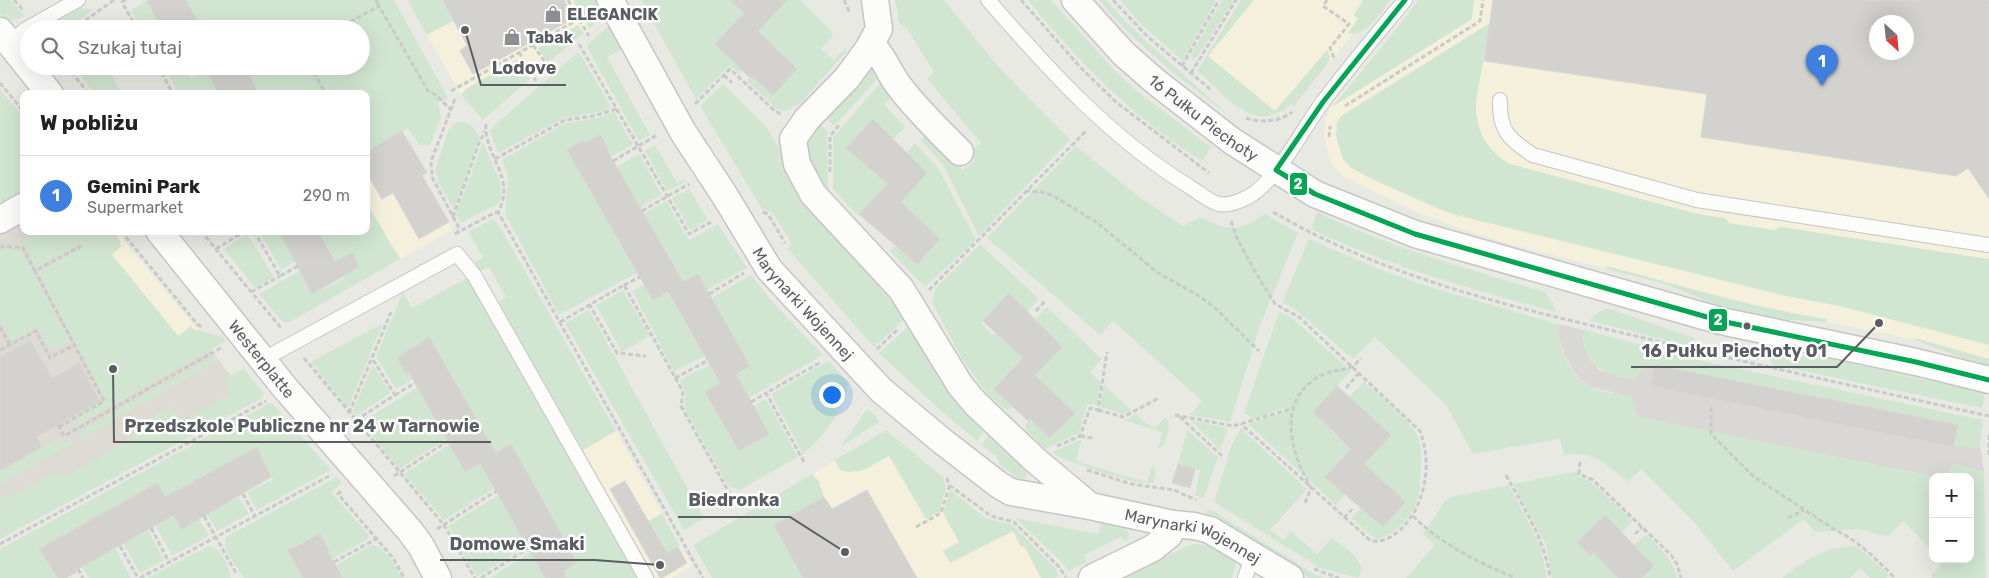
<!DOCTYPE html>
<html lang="pl">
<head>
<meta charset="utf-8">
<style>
  body { margin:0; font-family:Rubik,sans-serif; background:#f6f6f6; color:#222 }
  .controls { position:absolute; right:15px; bottom:15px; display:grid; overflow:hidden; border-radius:10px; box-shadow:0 5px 20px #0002 }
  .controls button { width:45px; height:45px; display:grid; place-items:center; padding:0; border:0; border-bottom:1px solid #e0e0e0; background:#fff; color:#222; font:25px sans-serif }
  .compass { position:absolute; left:1869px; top:15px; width:45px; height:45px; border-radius:50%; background:#fff; box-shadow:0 5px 20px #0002; rotate:153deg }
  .you { position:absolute; left:831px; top:394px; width:18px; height:18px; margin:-12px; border:4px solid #fff; border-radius:50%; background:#1a73e8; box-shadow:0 0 0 8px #1a73e833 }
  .badge { display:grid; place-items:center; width:32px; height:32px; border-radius:50%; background:#8c8e90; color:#fff; font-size:16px; font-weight:700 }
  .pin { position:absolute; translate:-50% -41px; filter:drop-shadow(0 1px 2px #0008) }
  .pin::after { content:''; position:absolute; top:26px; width:18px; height:15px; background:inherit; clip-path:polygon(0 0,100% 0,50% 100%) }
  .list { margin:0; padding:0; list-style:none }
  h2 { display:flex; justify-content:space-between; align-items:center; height:65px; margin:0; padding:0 20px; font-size:21px }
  h2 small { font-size:16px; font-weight:400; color:#767676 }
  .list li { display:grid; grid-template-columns:32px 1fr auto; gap:15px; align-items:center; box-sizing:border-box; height:80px; padding:0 20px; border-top:1px solid #e0e0e0 }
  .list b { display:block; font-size:19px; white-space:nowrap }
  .list p { margin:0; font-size:16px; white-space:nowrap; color:#767676 }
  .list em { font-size:16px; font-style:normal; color:#767676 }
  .icon { flex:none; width:28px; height:28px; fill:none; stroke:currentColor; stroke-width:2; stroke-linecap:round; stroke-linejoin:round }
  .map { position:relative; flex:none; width:1989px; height:578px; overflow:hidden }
  .search { position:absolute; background:#fff; box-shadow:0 5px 20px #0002; left:20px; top:20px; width:350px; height:55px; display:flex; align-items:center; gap:12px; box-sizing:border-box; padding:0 18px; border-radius:28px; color:#767676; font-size:19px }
  .panel { position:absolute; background:#fff; box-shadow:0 5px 20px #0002; left:20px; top:90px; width:350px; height:145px; border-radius:10px }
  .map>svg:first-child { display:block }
  .commercial { fill:#f4f0dc; fill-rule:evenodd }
  .industrial { fill:#d9d8d4 }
  .education { fill:#dddbd3 }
  .green { fill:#d1e6d0 }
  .building { fill:#d3d2cf; stroke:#d8d7d3; fill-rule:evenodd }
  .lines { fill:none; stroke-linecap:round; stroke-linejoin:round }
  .lane-casing { stroke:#c5c5c5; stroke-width:16 }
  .street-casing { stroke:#c5c5c5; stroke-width:29 }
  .path { stroke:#c7cbc9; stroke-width:3; stroke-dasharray:5 2.5; stroke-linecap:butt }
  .lane { stroke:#fcfcfb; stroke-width:14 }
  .street { stroke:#fcfcfb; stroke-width:26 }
  .bus-1-casing { stroke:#fff; stroke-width:9 }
  .bus-1 { stroke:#00a651; stroke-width:5 }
  .bus-dot { fill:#5a5d62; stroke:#fff; stroke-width:2 }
  .labels { text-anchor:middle; stroke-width:5; stroke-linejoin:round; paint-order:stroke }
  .poi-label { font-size:16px; font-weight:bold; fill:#5a5d62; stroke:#fff; text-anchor:start }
  .street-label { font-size:16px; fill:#5a5d62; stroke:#fff }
  .leader { fill:none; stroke:#5a5d62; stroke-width:2 }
  .callout-dot { fill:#5a5d62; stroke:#fff; stroke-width:2 }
  .callout-label { font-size:18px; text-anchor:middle; font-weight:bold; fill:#5a5d62; stroke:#fff; stroke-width:5; stroke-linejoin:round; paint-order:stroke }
  .line-badge { stroke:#fff; stroke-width:2 }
  .badge-label { font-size:14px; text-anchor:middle; font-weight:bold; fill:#fff }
</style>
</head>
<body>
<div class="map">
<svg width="1989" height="578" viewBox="0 0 1989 578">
  <rect width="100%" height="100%" fill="#e9e9e4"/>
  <!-- commercial -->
  <g class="commercial">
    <path d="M407,0H601L602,15L589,29L483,120L461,95Z"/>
    <path d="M1241,0H1390L1365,30L1353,34L1294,106L1291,104L1276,114L1263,116H1255L1242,111L1197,71Z"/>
    <path d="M1418,0H1989V366L1980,365L1915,340L1827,322L1795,321L1729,310L1665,284L1510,244L1465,230L1419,213L1344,177L1333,166L1328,155L1324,131L1326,118L1333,104L1406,17ZM1876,22H1906V52H1876Z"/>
    <path d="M402,131L427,173L423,175L453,230L400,259L366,202V152Z"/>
    <path d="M116,231L198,330L193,329L178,336L112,254L121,246Z"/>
    <path d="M886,430L943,477L946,488L986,518L1013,525L1057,570L1059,576L1055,578H712L693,545Z"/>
    <path d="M616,431L692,566L671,578H656L583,450Z"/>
  </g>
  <!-- industrial -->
  <path class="industrial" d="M1558,324L1585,330L1583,339L1587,355L1599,370L1634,380L1645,364L1655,365L1958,425L1975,448L1980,446L1984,472L1954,464L1944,477H1936L1635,416L1631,397L1591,387L1581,380L1574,372L1564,353L1559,337Z"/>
  <!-- education -->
  <path class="education" d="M24,220V231H89L190,354L207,345L234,380L233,399L0,520V235Z"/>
  <!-- green -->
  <g class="green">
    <path d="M0,0H10L25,16C15,21 8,22 0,14Z"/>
    <path d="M186,0H394L447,96V99L438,102L441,118L430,145H419L408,128L366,152V94H259L244,66H361V29H202Z"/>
    <path d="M407,0H441L453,21L427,35Z"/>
    <path d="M573,0H601C605,16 600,18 589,29Z"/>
    <path d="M641,0H730L744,13V69L739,74L730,65L696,99Z"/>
    <path d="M781,0H800L832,32L833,36L821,49L834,60L846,47V52L800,104L786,111L777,109L747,81L752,76L773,95L797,69L756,29Z"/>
    <path d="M895,0H944L996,64L1070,140L979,236L943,165L921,140L930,132L963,170L975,161L968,153L981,143L927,79L934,72L907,29L898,22V13Z"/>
    <path d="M1028,0H1051L1117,73L1138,92L1211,147L1202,161C1134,119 1078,61 1028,0Z"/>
    <path d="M1099,0H1106C1143,43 1188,76 1228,115C1182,80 1136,45 1099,0Z"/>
    <path d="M1120,0H1216L1183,61L1141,24Z"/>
    <path d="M1222,0H1234L1197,57L1193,59L1191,55Z"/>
    <path d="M1241,0H1254L1208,56L1275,111L1327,50C1331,55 1330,60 1327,65L1294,106L1291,104C1252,138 1225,93 1197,71Z"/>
    <path d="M1363,0H1390C1381,13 1366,38 1348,33L1358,19L1354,15Z"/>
    <path d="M1418,0H1474L1472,19L1332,107L1406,17Z"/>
    <path d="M147,1L162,29H142L131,10Z"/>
    <path d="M81,8L93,10L67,29H46Z"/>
    <path d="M1490,23L1476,101C1475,129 1485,149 1510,164L1664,205L1698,214L1725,218L1729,223L1774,230L1781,227L1989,259V345L1840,306L1786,296L1456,215L1439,209L1370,178L1350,167L1343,159L1336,136L1337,122L1341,116Z"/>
    <path d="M611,24L624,48L607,57L650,135L639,141L587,47L588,44Z"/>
    <path d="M578,25L584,33L548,63L538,48Z"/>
    <path d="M577,53L581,55L611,107L604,111L564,118L498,153L490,131L494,126Z"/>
    <path d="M518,59L530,79L483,120L461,95L466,89Z"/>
    <path d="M73,66H106L122,94H95Z"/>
    <path d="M163,66H183L191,79L206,70L219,94H180Z"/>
    <path d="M873,68L882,74L834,126L825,117L869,69Z"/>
    <path d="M884,79L896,93L884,104L905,127L892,141L887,133L873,119L846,148L888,184L858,216L833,189V137Z"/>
    <path d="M723,84L767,128L830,230L906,318L874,347L787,248L792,244L772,212L762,209L700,106Z"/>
    <path d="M0,89L24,118V198L0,211Z"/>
    <path d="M614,112L633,144L611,157L600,135L584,143L583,141L567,150L637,273L559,315L505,214L508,176L502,160L565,123L598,118Z"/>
    <path d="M462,121L472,126L480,137L454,209L439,184L435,170L449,129L457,122Z"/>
    <path d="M819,123L829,133L827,135L828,190C817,177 802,158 808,140C810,134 815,128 819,123Z"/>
    <path d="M483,142L500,181L502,198L498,204L461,223L456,214Z"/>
    <path d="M915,143L938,168L976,240L925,287L890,251L896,245L917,264L940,239L899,200L927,173L906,153Z"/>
    <path d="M655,145L677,183L684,179L686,182L667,191L645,151Z"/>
    <path d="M1076,146L1139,197L1183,226L1200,217C1230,232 1237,232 1265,214L1298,233L1260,326L1230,422L1190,415L1202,401L1113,321L1100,335L987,238Z"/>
    <path d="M639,154L662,195L640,207L616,167Z"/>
    <path d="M689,189L708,220L690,230L672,198Z"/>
    <path d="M666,201L689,240L718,224L747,268L707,290L683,282L644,214Z"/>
    <path d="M366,202L400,259L288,323L282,321L259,294L301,270L312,294L345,278L318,231H366Z"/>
    <path d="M1317,212C1390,247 1467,269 1545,292L1553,303L1556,312C1474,290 1390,267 1313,230L1312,227Z"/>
    <path d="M493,219L500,227L616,431L583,450L498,302L506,297L489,267L480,271L475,262L483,258L469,232Z"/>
    <path d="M38,231H116L121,246L112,255L178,336L191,326L193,329L223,337L226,341L75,426L73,421L107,401L38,272L83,246L81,243L36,268L24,246L19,245V242Z"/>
    <path d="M259,231H279L296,261L281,270Z"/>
    <path d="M247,234L274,277L255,288L224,249Z"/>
    <path d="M1309,239L1379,269L1430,287L1558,324C1560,347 1568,375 1590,387C1602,393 1619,394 1631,397L1636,416L1936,477H1933V551L1903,521L1888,536H1884L1859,529L1815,532L1804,519L1733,571L1695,523L1641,469L1629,481L1625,480C1604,462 1593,451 1564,455L1560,439L1473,454L1446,405L1375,337L1353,359L1291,306L1282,303Z"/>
    <path d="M980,244L1039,299L1026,313L1020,307L1021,305L1009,294L981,323L993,335L996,333L1023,358L994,389L1006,400L1015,404L1008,411L989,396L962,359L932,302L935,289Z"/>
    <path d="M4,249L21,251L70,341L52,351L38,327L12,341L0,320V251Z"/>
    <path d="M1607,266C1680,285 1753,308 1827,319V322L1766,319L1729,310L1665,284L1606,269Z"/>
    <path d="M751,275L771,300L823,355L749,398L736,374L750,366L712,298Z"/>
    <path d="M467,278L637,578H567L563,571L577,562L511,445L496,453L429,337L412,347L413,349L397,358L406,373L409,372L413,379L396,389L376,357L403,292L412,308Z"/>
    <path d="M644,285L653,299L668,291L704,356L674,371L632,291Z"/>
    <path d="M623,290L650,336L622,352L596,305Z"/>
    <path d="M1047,307L1102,359L1090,372L1101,382L1097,405L1087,404L1079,433L1045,449L1027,431L1025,425L1030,419L1051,438L1075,413L1034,373L1062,347L1034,320Z"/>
    <path d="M1607,308L1685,335L1696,338L1685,345L1590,321L1594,315Z"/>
    <path d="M589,310L704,518L684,530L565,323Z"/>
    <path d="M1279,312L1291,317L1351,371L1313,412L1337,437L1340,435L1353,446L1325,477L1346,494L1336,505L1248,424L1285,412L1287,407L1254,419L1244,413Z"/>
    <path d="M383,323L348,408L311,362Z"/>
    <path d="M911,324L985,429L977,441L939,409L879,353Z"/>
    <path d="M1585,330L1711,363L1983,420L1980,446L1975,448L1953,447L1957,425L1655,365L1645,364L1634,380C1606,373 1578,367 1585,330Z"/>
    <path d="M1915,338L1989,359V366L1980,365L1915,340Z"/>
    <path d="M1764,354L1826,358L1985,393L1982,408L1773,365Z"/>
    <path d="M215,356L218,360L82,438L79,432Z"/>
    <path d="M828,361L848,382C844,411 825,435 803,454L771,394Z"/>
    <path d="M373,365L391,393L355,416L352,412Z"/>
    <path d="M709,365L720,383L705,392L739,451L769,434L754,406L766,399L798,457L740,490L731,487L727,484L684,407L686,394L680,380Z"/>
    <path d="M244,369L262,391L264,394L262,398L0,539V499L18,493L57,471L63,478L135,436V427L171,406L182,421L228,396V372L231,375Z"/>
    <path d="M1364,382C1380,396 1405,415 1416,433C1422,443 1421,455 1421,467C1420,475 1421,485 1419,494C1415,513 1397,536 1376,539L1370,535L1351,518L1361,508L1383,527L1406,503L1362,462L1391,435L1349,397Z"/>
    <path d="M1104,385L1131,410L1123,414L1100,407Z"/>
    <path d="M418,387L446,439L399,469L361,422Z"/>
    <path d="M270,403L273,404L331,470L257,510L247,492L273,480L257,447L165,497L157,483L40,550L58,578H0V549Z"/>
    <path d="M867,409L876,416L879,422L840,447Z"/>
    <path d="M1136,414L1145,423L1156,427L1165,417C1173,425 1166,436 1164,446L1158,448L1162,432L1124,420Z"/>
    <path d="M1190,420L1228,428L1220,450Z"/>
    <path d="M1241,428L1307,489L1270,530L1283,540L1291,531L1317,554L1332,538C1343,547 1371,562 1358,578L1320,568L1214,502L1232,444Z"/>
    <path d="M886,430L943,477L946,488L940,511L926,519L889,456C873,464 859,477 840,470L835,460Z"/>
    <path d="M1187,430L1218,457L1205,495L1202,498L1195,495L1200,471L1178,464Z"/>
    <path d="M990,434L1021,463L1027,474L1025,479H1019L999,464L997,457L981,445Z"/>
    <path d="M56,439L60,445L70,439L73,443L4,482L0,483V471Z"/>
    <path d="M1082,439L1076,461L1147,482L1152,466L1156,473L1153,483C1142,487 1061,461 1052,452Z"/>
    <path d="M450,444L465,472L480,463L495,488L444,520L404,474Z"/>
    <path d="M1954,464L1984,472L1986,578H1932L1931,575L1944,562L1941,559H1970V477H1944Z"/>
    <path d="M1577,472L1578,476L1590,481L1633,521L1621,533L1605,515L1577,542L1590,555L1593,552L1618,578H1552L1546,545L1513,484L1566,473Z"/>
    <path d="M812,474L819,482L824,497L774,526L803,578H712L693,545Z"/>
    <path d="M337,477L342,483L331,492L367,533L369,536L367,540L332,559L327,551L304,541L288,550L303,578H244C238,568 220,548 226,537Z"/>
    <path d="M1509,485L1541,547L1547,578H1406L1435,545L1423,534L1445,501L1451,497Z"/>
    <path d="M950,490L986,518L1013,525L1057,570L1059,576L1055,578H1041L1024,546L1021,547L1013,531L950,563L943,551L959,542L943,513Z"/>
    <path d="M499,495L527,545L477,577L448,526Z"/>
    <path d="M239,497L249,514L217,531L207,514Z"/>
    <path d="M1208,510L1215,512L1316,575L1325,578H1309L1206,513Z"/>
    <path d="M662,513L680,546L667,553L648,521Z"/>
    <path d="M174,515L199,519L209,536L172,556L156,526Z"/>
    <path d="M1015,518L1098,534L1102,522L1122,527L1129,533V538L1125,542L1121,537L1084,555L1087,562L1068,571L1063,563Z"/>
    <path d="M148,530L164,560L140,573L123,543Z"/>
    <path d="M1646,535L1649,537C1663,551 1672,558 1677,578H1640H1643L1654,566L1634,545Z"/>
    <path d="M1192,544C1207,544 1230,549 1236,564L1232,578H1121Z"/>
    <path d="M372,545C386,546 395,567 402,578H343L336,565Z"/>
    <path d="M209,546C219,546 232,568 230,578H147Z"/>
    <path d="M1851,546L1858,547L1889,575L1886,578H1870L1860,568L1850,578H1782C1806,560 1820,549 1851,546Z"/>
    <path d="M115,548L131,578H89L82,567Z"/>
    <path d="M531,552L545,578H490Z"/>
  </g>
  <!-- building -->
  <g class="building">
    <path d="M146,0H186L202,29H162Z"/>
    <path d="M442,0H564L574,18L473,74L460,51L467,45Z"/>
    <path d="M730,0H787L758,31L797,69L773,95L752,76L750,78L715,44L744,13Z"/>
    <path d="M1493,0H1989V199L1968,168L1956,176L1701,137L1707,94L1484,61ZM1876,22H1906V52H1876Z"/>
    <path d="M204,66H244L259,94H219Z"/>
    <path d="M873,119L927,173L901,202L940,239L917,264L859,214L888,184L846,148Z"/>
    <path d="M402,131L427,173L422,175L449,222L419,239L393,193L382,199L366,172V152Z"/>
    <path d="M600,135L609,149L607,150L683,282L698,274L750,366L736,374L769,434L739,451L705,392L720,383L668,291L653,300L567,150L583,141L584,143Z"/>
    <path d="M279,231H318L335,262L352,253L359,267L312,294Z"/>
    <path d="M1009,293L1062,347L1035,375L1075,413L1050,438L1030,419L1028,421L994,389L1023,358L983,321Z"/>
    <path d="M429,337L496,453L511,444L577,562L563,571L567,578H545L480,463L465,472L409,372L406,374L397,358Z"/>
    <path d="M30,340L52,378L79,363L100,401L36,437L42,447L0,471V357Z"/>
    <path d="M1655,365L1958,425L1953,447L1651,386Z"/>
    <path d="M1337,386L1391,435L1364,464L1406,502L1383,527L1325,477L1351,449L1313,412Z"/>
    <path d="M257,447L271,477L182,529L174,515L76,570L77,572L66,578H58L39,549L157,483L165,497Z"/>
    <path d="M1178,464L1195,469L1190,488L1172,483Z"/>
    <path d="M625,481L667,553L678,547L687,563L662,578H660L610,489Z"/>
    <path d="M867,490L917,578H803L774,525L824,497L832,509Z"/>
    <path d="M1605,515L1654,566L1642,578H1618L1593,552L1590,556L1577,542Z"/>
    <path d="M320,534L329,550L327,551L343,578H303L288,550Z"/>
  </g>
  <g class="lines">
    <!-- lane casing -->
    <g class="lane-casing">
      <g id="lane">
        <path d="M988,0C1049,70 1110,138 1190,187C1197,191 1211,203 1219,204C1227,206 1240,201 1248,197C1276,182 1302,130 1322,103C1348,68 1377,34 1405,0"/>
        <path d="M10,42L26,29L78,0"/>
        <path d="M1500,100C1499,130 1508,139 1533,155L1697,200L1989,245"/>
        <path d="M262,360L457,254L474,275L646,578"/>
        <path d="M1245,578L1253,554"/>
      </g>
    </g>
    <!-- street casing -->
    <g class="street-casing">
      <g id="street">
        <path id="s1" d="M610,0L683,132L725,196L769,269L881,390L942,441L999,485L1011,492L1090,506L1173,524L1194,526L1210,530L1290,578"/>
        <path d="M875,0L879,29L869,48L847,78L807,119L793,139L797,164L813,194L901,289L960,385L975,403L1034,459L1090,506"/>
        <path id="s2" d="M1075,0L1124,54L1156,82L1232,141L1315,194L1415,234L1721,321L1916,362L1989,380"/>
        <path d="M0,31L50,94"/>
        <path d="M871,44C884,56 888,72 899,86C917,110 939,131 960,152"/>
        <path d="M0,220L24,206"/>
        <path id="s3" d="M159,231L286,389L410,531L421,546L438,578"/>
        <path d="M1092,578L1153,548L1169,535L1173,524"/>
      </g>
    </g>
    <!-- path -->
    <g class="path">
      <path d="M14,0L23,10"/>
      <path d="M126,0L122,2L137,29"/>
      <path d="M376,0L379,6"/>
      <path d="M568,0L589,36"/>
      <path d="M844,0L850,13"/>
      <path d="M1021,0L1081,68L1116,102L1209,173"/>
      <path d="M1113,0L1148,37L1210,89"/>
      <path d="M1327,0L1323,6L1349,24L1330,48L1334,58"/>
      <path d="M73,29L114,0"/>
      <path d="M337,29L379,6L428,91L436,95L451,110"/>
      <path d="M579,44L689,234L711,222"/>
      <path d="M533,45L550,69"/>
      <path d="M519,52L536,81"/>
      <path d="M67,66L89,94"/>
      <path d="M158,66L173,94"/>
      <path d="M310,66L326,94"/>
      <path d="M1182,66L1219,0"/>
      <path d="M138,71L147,66"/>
      <path d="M1191,73L1236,0"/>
      <path d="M724,75L732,83"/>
      <path d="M0,83L24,112"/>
      <path d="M451,91L579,19"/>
      <path d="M455,99L431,161L432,177L458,226V233"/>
      <path d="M695,104L730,69L776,112L782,114"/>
      <path d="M1345,106L1480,21L1483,0"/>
      <path d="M1246,118C1261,123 1279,122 1292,112"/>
      <path d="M486,124C484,157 517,178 498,212L703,578"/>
      <path d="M1329,137L1330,126"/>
      <path d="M495,159L565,120L593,116L617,109"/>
      <path d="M613,161L657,135"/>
      <path d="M830,172V136L840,124"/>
      <path d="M1025,191L1041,192L1052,195L1096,222L1158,273L1201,297L1216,309L1259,351"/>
      <path d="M642,211L689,184"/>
      <path d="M763,212L768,214L785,243"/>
      <path d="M1273,212C1384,277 1511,307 1636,336C1753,364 1871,390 1989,416"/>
      <path d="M453,217L479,143L485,131"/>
      <path d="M1231,221L1236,236L1254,270L1275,304L1299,317L1420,431C1433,464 1425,508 1399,531C1391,538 1382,542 1371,541L1241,424"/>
      <path d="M121,231L198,325L203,327"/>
      <path d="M201,231L281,328"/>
      <path d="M254,231L280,276L298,266"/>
      <path d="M455,234L488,216L498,212"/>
      <path d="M0,248L3,246L23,248L35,271"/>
      <path d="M216,249L245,231"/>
      <path d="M624,285L640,277"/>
      <path d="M929,290L1086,131"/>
      <path d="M251,292L280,276"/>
      <path d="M709,294L744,273"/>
      <path d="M589,304L617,353L646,356"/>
      <path d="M1036,311L1046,300"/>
      <path d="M560,322L624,285L682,390L683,394L681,406L736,505"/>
      <path d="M0,327L10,345"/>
      <path d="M877,349L898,329"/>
      <path d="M0,350L36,331L50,358L74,345"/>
      <path d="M304,358L444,525L475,578"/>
      <path d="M675,378L707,361"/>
      <path d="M1346,388L1359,373"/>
      <path d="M395,395L415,383"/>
      <path d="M751,402L766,393"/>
      <path d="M1711,407V434L1753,476L1835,530C1859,541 1877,560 1895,578"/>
      <path d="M1098,410L1123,417L1159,398"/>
      <path d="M349,413L391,312"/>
      <path d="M1175,415L1233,426L1294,408"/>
      <path d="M1180,417L1222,456"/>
      <path d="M356,420L395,395L372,358"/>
      <path d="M58,425L64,436L221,348"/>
      <path d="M59,427L104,401L35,271L81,246"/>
      <path d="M1989,435V455"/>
      <path d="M1080,436L1093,438"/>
      <path d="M1057,446L1080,436L1090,408L1098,410L1107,352"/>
      <path d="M804,462L766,393L821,362"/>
      <path d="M1580,462L1579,474L1593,480L1671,555L1677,564L1681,578"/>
      <path d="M1087,470L1131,484L1174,490L1196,500"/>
      <path d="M1506,475C1524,509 1545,539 1550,578"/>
      <path d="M394,476L448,441"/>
      <path d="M947,478L949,485L991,516L1014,522L1059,567L1066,577"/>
      <path d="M341,491L338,494L393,558L404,578"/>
      <path d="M243,494L255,516"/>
      <path d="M1305,503L1311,488C1290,452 1276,400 1320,376C1330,370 1345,371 1353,366C1356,364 1359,360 1361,358"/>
      <path d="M204,516L237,575"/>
      <path d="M1413,516C1442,545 1478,562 1515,578"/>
      <path d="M1344,518L1352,509"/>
      <path d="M1788,518L1804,510"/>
      <path d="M916,527L941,513L950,484"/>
      <path d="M151,528L169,562"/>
      <path d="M437,529L496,491"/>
      <path d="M1635,534L1642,527"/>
      <path d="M0,544L266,401"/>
      <path d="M120,546L138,578"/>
      <path d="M334,562L376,539"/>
      <path d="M78,569L83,578"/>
      <path d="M1314,569L1339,578"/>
      <path d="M140,578L329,476"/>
      <path d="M481,578L528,548"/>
    </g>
    <!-- lane -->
    <use href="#lane" class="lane"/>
    <!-- street -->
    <use href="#street" class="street"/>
    <!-- bus-1 casing -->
    <g class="bus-1-casing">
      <path id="bus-1" d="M1405,0L1323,102L1276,170L1315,194L1415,234L1721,321L1916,362L1989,380"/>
    </g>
    <!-- bus-1 -->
    <use href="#bus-1" class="bus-1"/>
  </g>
  <!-- icons -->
  <defs>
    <g id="shop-bare" transform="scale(1.35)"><path d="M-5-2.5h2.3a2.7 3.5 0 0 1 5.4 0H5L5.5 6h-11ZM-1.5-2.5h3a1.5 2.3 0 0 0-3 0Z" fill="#8c8e90" stroke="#fff" stroke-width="2.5" paint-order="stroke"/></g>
  </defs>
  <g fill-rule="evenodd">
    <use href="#shop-bare" x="553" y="14"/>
    <use href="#shop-bare" x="512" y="37"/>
  </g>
  <!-- markers -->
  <circle class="bus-dot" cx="1747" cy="326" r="4.5"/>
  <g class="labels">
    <!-- poi labels -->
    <g class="poi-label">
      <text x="567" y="20">ELEGANCIK</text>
      <text x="526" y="43">Tabak</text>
    </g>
    <!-- street labels -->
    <g class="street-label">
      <text dy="6" stroke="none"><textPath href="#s2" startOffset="175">16 Pułku Piechoty</textPath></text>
      <text dy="6" stroke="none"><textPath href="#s1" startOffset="361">Marynarki Wojennej</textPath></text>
      <text dy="6" stroke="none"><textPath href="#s3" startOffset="164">Westerplatte</textPath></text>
      <text dy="6" stroke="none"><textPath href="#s1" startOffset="831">Marynarki Wojennej</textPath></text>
    </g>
  </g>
  <!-- callouts -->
  <path class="leader" d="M465 30L481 85H566M1879 323L1837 367H1631M113 369L114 442H491M845 552L790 517H678M660 565L595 560H440"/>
  <g class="callout-dot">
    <circle cx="465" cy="30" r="5"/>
    <circle cx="1879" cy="323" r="5"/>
    <circle cx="113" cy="369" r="5"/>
    <circle cx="845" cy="552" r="5"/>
    <circle cx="660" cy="565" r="5"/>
  </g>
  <g class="callout-label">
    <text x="524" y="74">Lodove</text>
    <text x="1734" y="357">16 Pułku Piechoty 01</text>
    <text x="302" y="432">Przedszkole Publiczne nr 24 w Tarnowie</text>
    <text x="734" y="506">Biedronka</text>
    <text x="517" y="550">Domowe Smaki</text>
  </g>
  <g class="line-badge">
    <rect x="1289" y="172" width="19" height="24" rx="5" fill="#00a651"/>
    <rect x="1708" y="308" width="20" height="24" rx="5" fill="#00a651"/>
  </g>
  <g class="badge-label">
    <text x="1298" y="189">2</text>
    <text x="1718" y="325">2</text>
  </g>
</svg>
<div class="controls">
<button>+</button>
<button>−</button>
</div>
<svg class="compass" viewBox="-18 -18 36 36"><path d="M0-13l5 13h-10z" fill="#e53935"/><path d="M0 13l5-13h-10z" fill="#767676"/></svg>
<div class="you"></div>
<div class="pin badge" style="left:1822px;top:86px;background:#3f7fe0">1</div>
<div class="search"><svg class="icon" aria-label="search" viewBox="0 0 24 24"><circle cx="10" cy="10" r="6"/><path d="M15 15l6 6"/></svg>Szukaj tutaj</div>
<section class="panel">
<h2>W pobliżu<small></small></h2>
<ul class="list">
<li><span class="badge" style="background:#3f7fe0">1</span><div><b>Gemini Park</b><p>Supermarket</p></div><em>290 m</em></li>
</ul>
</section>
</div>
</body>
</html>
